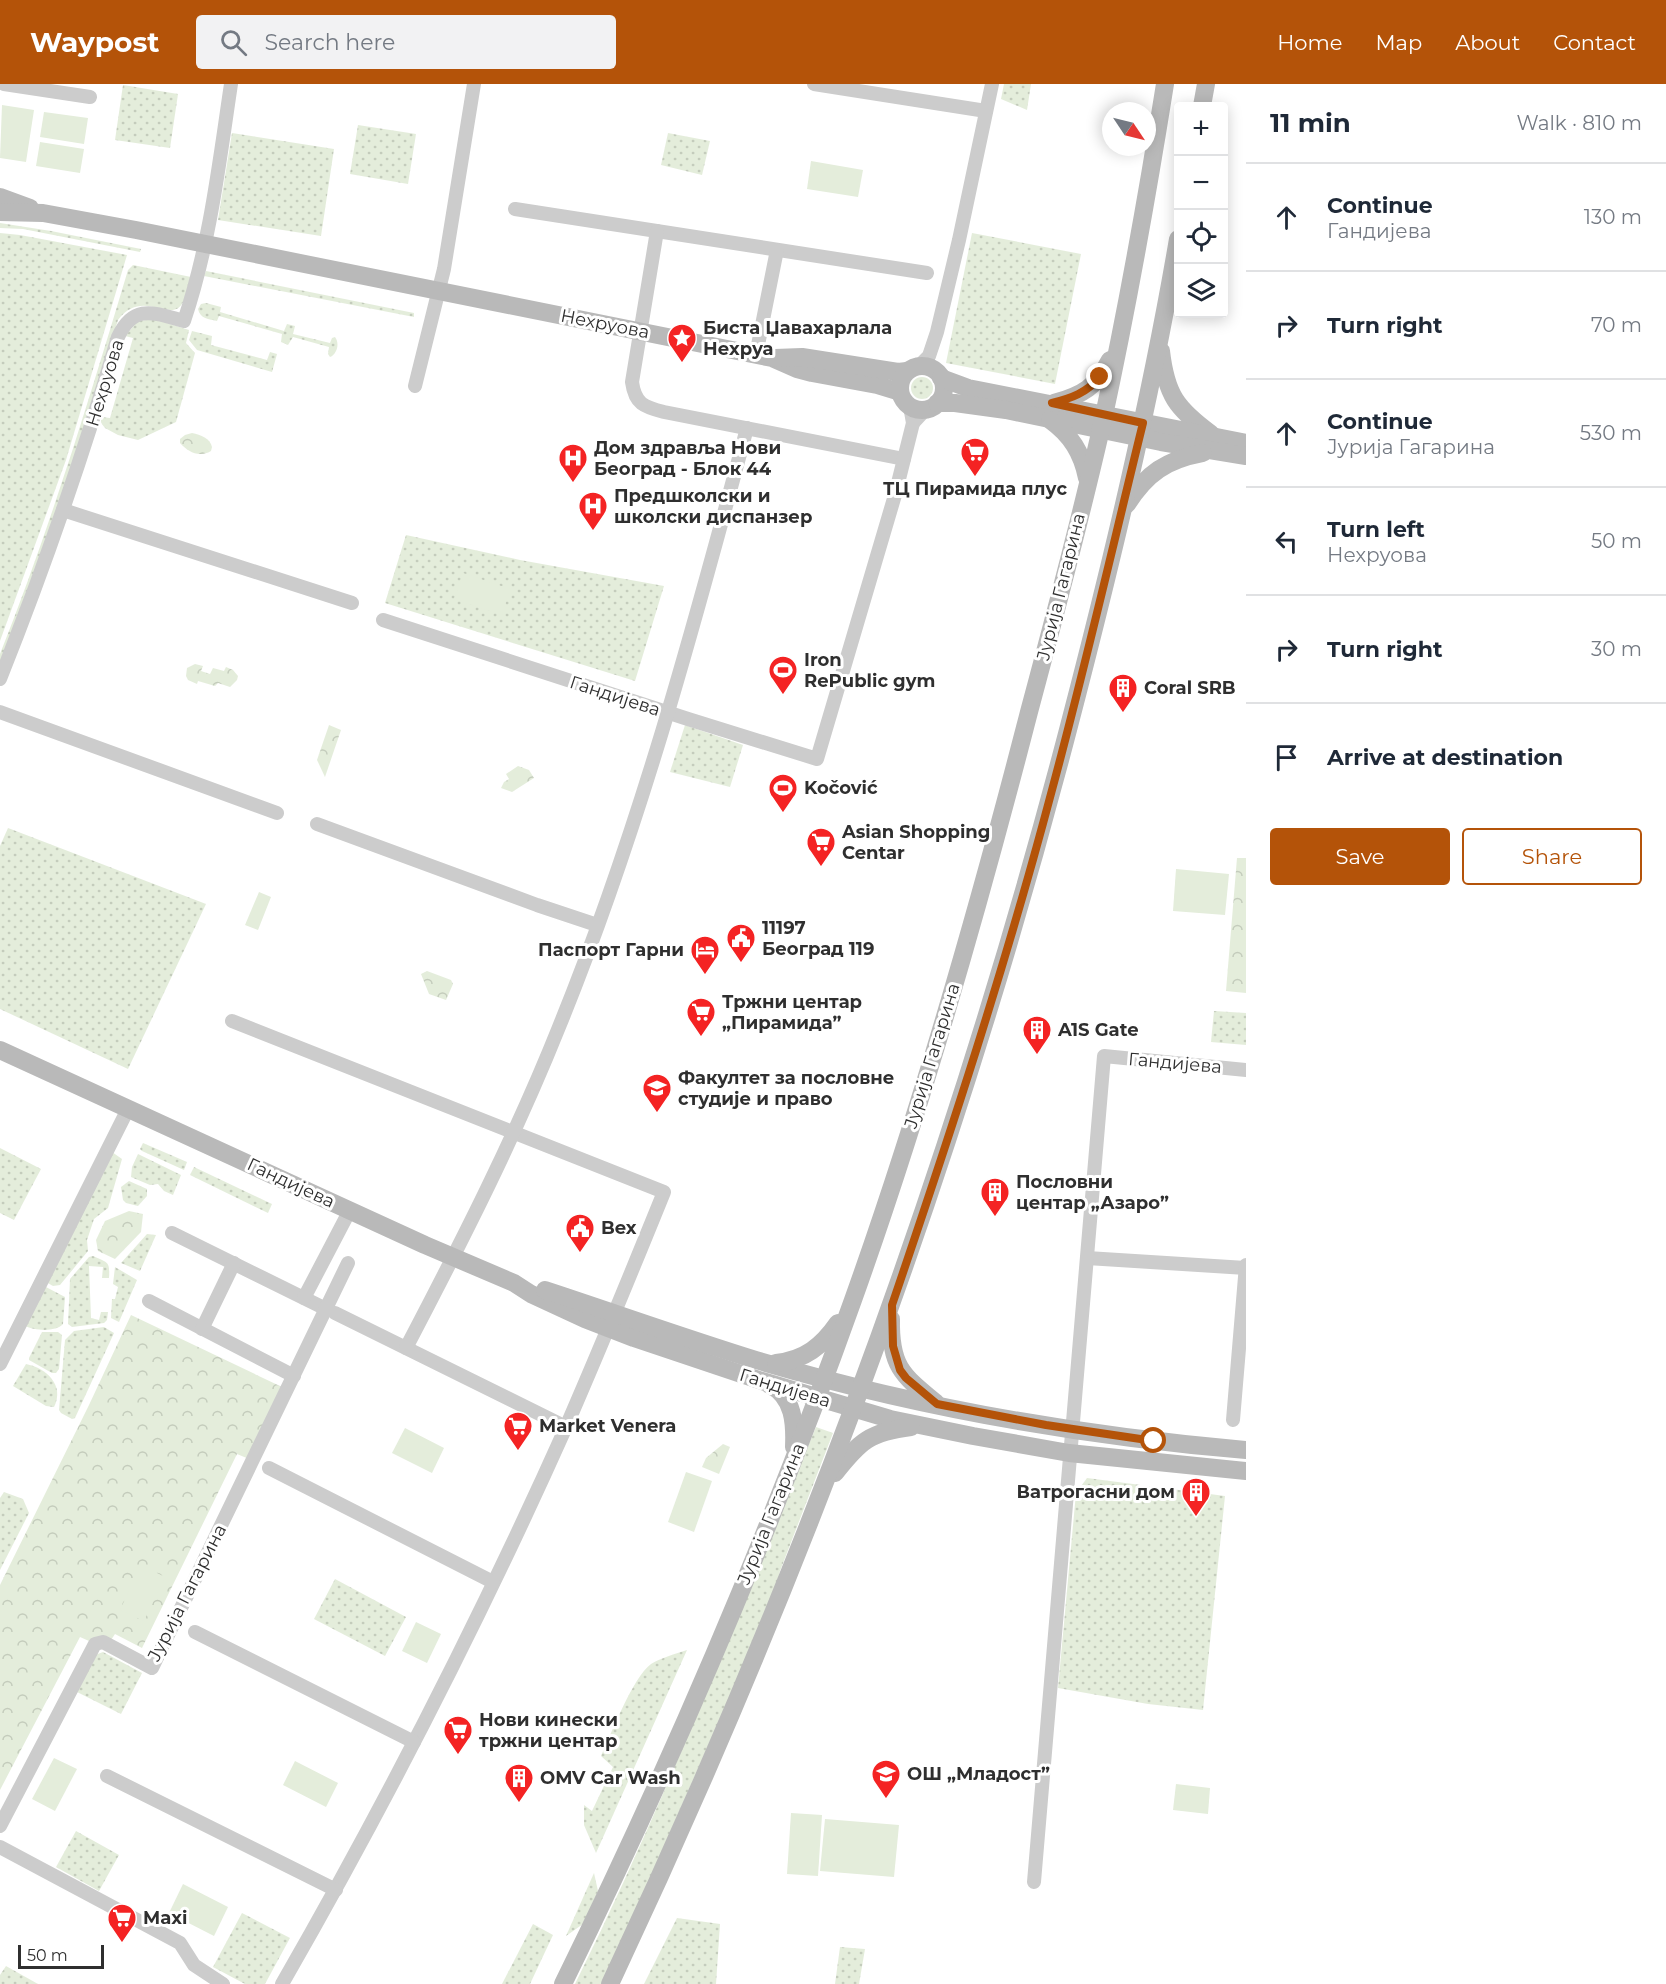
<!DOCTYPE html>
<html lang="en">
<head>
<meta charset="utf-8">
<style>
  body { margin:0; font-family:Montserrat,sans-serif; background:#f2f2f3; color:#1f2937 }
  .controls { position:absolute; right:18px; top:18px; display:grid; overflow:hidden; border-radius:6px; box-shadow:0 3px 15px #0003 }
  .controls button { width:54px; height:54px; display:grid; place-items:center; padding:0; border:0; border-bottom:2px solid #e0e1e3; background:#fff; color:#1f2937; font:30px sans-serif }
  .compass { position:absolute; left:1102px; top:18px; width:54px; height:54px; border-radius:50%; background:#fff; box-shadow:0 3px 15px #0003; rotate:125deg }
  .scale { position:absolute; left:18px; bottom:15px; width:86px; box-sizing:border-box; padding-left:6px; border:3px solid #2f2f2f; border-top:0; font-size:16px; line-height:21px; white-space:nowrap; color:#2f2f2f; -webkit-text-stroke:4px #fff; paint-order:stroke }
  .stop { position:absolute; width:18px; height:18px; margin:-14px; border:4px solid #b45309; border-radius:50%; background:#fff }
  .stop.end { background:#b45309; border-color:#fff; box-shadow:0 2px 6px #0008 }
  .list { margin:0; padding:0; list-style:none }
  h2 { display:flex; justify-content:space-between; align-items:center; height:78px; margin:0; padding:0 24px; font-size:26px }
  h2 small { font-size:20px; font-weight:400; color:#747a83 }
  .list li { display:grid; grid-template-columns:39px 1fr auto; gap:18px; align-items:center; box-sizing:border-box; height:108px; padding:0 24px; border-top:2px solid #e0e1e3 }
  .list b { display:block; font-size:22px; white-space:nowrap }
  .list p { margin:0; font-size:20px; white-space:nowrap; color:#747a83 }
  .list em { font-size:20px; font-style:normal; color:#747a83 }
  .actions { display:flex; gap:12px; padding:18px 24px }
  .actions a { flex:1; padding:14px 0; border:2px solid #b45309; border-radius:6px; text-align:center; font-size:21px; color:#b45309 }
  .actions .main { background:#b45309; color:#fff }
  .icon { flex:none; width:33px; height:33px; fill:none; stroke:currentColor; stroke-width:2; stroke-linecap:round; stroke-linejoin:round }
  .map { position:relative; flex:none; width:1246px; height:1900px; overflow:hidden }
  header { display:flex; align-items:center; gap:36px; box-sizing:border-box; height:84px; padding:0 30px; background:#b45309; color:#fff }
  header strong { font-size:28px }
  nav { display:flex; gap:33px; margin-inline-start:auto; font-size:21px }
  .search { width:420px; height:54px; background:#f2f2f3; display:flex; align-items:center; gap:15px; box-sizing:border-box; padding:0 21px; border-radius:6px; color:#747a83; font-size:22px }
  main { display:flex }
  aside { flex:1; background:#fff }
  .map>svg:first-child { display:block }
  .grass { fill:url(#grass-dots) }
  .park { fill:url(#park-crowns) }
  .garden { fill:#e4eddb }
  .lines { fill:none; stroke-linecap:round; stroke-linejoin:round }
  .street { stroke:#ccc; stroke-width:14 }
  .secondary { stroke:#b9b9b9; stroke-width:18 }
  .route { stroke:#b45309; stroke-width:8 }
  .labels { text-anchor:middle; stroke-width:6; stroke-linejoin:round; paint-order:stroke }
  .street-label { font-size:18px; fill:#2f2f2f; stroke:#fff }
  .poi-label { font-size:18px; font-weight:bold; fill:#2f2f2f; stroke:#fff; text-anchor:start }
</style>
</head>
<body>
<header>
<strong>Waypost</strong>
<div class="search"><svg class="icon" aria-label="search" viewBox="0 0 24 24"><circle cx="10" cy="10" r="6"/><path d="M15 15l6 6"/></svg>Search here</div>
<nav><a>Home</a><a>Map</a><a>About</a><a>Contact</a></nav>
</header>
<main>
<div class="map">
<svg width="1246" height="1900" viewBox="0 0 1246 1900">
  <defs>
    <pattern id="grass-dots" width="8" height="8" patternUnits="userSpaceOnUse" patternTransform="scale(1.5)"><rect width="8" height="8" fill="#e4eddb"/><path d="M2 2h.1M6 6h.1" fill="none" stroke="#c4ccbc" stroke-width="1.8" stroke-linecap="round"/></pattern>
    <pattern id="park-crowns" width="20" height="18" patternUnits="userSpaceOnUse" patternTransform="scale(1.5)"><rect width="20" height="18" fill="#e4eddb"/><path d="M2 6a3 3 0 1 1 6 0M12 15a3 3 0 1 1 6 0" fill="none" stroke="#c4ccbc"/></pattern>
  </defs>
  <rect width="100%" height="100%" fill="#fff"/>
  <!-- grass -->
  <g class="grass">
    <path d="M1004,0H1031L1027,26L1001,15Z"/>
    <path d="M123,1L178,10L170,64L115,56Z"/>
    <path d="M358,41L416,50L408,100L350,90Z"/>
    <path d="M232,49L334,65L321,152L218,136Z"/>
    <path d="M668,49L710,57L702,91L661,81Z"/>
    <path d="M0,139L51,147L141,165L140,168L23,145L0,144Z"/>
    <path d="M0,149L20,151L127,171L66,376L0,557Z"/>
    <path d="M972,149L1081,170L1055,300L946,279Z"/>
    <path d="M133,181L191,193C188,201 187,213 182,220C170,239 142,204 118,236L54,436L0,579V570C50,444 89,316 128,186Z"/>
    <path d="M206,187L414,229V233L204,192Z"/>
    <path d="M206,219L221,223L220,228L284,247L287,240L295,242L293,250L330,259L332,254L335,253C340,259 337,270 330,273L328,270L329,263L293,253L288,261L281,258L282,250L219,232L217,237C209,235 200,235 198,225L201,220Z"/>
    <path d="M155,235L189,246L186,259L195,269L176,338L138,356L118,351L105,344L101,339V333L110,334L133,254L125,252L138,237Z"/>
    <path d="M192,247L212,252L211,261L267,276L270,268L277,270L272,288L197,266L189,256Z"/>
    <circle cx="922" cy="304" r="11"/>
    <path d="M406,451L520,476L664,502L635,597L385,519Z"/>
    <path d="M685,641L743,661L730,703L670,688Z"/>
    <path d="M8,744L206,820L128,985L0,925V762Z"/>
    <path d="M1214,927L1246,929V961L1211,958Z"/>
    <path d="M143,1059L187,1078L184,1086L142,1067L140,1065Z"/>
    <path d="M0,1064L41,1085L14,1136L0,1129Z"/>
    <path d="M112,1068L122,1075L108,1124L94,1135L87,1156L88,1167L60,1201L53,1202L46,1198Z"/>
    <path d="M138,1070L181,1091L173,1111L164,1107L158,1100L150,1101L131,1093L132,1083Z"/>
    <path d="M194,1083L272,1120L268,1129L190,1091Z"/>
    <path d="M129,1097L147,1105V1112L138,1122L126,1119L123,1116L121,1103Z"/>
    <path d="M147,1150L156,1151L140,1187L121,1179Z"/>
    <path d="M93,1172C108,1179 110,1177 109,1194H102L103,1183L89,1182L91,1234L99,1236L101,1228H108L107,1236L104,1239L72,1243L68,1240L70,1195L89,1173Z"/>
    <path d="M115,1183L137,1196L119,1238L111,1234L112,1215H115L118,1203L113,1200Z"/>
    <path d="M44,1202L65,1213L63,1240C56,1248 35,1247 25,1242Z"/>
    <path d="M104,1243L114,1249L75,1334L72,1335L61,1329L59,1326L65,1256L74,1247Z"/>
    <path d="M42,1248H58L62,1251L59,1285L56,1289H52L29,1276V1274Z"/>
    <path d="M26,1280C46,1284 65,1301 54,1323L46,1322L13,1302Z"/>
    <path d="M816,1343L833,1349L780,1487L774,1511L641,1815L601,1900H575C665,1718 738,1530 816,1343Z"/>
    <path d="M1087,1394L1225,1412L1203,1626L1148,1620L1058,1604L1076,1409Z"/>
    <path d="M4,1408L23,1415L29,1429L0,1486V1414Z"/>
    <path d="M335,1495L406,1533L385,1572L314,1535Z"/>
    <path d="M687,1566L596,1769L584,1741V1721L592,1727L613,1683L601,1672C611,1650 633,1593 651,1580C661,1574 675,1570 687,1566Z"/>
    <path d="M103,1568L142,1589L121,1630L75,1607L95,1571Z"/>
    <path d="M76,1747L119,1771L99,1807L56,1783Z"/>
    <path d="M594,1789L598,1807L583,1840L566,1852Z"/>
    <path d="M242,1829L290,1854L265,1900H245L213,1883Z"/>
    <path d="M677,1834L720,1840L716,1900H644Z"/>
    <path d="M533,1840L553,1851L530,1900H502Z"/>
    <path d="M840,1863L865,1865L859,1900H835Z"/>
    <path d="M6,1882L38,1900H0V1891Z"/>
  </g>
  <!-- park -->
  <g class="park">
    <path d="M192,349C201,351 210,354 212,363L211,367C199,374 188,368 180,359V355L185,351Z"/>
    <path d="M195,580L203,582L201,587L210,590L213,584L224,587L226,583L233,586L238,592L237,596L230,603L218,599L215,602L198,597L197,600L188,596L186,592L187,584Z"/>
    <path d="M329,641L341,646L325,693L317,676Z"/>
    <path d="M518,682L529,686L534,694L512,708L501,704L504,698L509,695L506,690Z"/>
    <path d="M1237,774H1246V909L1226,907Z"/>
    <path d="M427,887L451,896L453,900L446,916L429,910L421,890Z"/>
    <path d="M129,1127L143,1130L141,1148L115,1175L98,1167L96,1156L105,1137Z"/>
    <path d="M131,1231L282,1303L249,1375L237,1370L142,1564L115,1550L109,1559L89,1557L80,1553L0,1706V1501L89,1321Z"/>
    <path d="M723,1360L730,1363L719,1390L702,1383L706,1374Z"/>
  </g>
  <!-- garden -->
  <g class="garden">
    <path d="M2,21L34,26L26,78L0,74Z"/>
    <path d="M44,28L88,34L84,60L40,53Z"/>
    <path d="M40,58L84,65L80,89L36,82Z"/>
    <path d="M811,77L863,86L858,113L807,105Z"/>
    <path d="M463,489L510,505L502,531L454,515Z"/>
    <path d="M1176,785L1229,790L1225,831L1173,827Z"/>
    <path d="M259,808L271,813L258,846L245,841Z"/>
    <path d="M405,1344L444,1364L432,1389L392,1369Z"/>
    <path d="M686,1388L712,1397L694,1448L668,1438Z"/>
    <path d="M141,1481L165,1493L144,1537L120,1526Z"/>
    <path d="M416,1538L441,1550L427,1579L402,1567Z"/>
    <path d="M54,1674L77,1685L55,1727L32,1715Z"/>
    <path d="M295,1677L338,1699L326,1723L283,1701Z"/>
    <path d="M1176,1700L1210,1704L1208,1730L1173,1726Z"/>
    <path d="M791,1729L822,1731L818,1792L787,1790Z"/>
    <path d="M825,1735L899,1741L894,1793L820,1787Z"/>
    <path d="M183,1800L228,1823L214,1852L169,1829Z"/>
  </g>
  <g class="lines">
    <!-- street -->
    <g class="street">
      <path d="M4,0L90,13"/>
      <path d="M814,0L986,27"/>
      <path d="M515,125L927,189"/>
      <path d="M657,147L632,298C635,320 644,323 664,328L904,375"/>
      <path d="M756,271L777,166"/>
      <path d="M919,282L929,272L937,248L959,156L992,0"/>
      <path d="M415,302L444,185L474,0"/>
      <path d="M913,339L926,325"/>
      <path d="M63,426L352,519"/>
      <path d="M383,536L688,635L817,675L895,411L913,339L910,322"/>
      <path d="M0,595C45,482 84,369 118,253C134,219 154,229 184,237C210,160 219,80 231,0"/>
      <path d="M0,628L277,729"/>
      <path d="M317,740L537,821L597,841"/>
      <path d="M232,937L664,1108C632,1187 600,1265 566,1343C481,1533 386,1719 282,1900"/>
      <path d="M172,1149L326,1225"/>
      <path d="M1087,1174L1246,1184"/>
      <path d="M304,1214L350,1126"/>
      <path d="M149,1217L294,1292"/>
      <path d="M335,1229L566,1343"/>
      <path d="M202,1245L234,1179"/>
      <path d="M406,1264C461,1159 515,1053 559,943C638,749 693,546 747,344"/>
      <path d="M0,1280L128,1025"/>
      <path d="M1233,1336L1246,1181"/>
      <path d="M269,1384L493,1498"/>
      <path d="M195,1548L414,1658"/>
      <path d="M107,1692L336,1806"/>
      <path d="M0,1742L95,1560L103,1558L152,1584L348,1179"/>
      <path d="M0,1763L180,1859L194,1881L223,1900"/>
      <path d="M1034,1798L1104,972L1246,986"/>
    </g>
    <!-- secondary -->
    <g class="secondary">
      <path d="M1202,22L1206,0"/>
      <path d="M0,113L30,124"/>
      <path d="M0,128L43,129L136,146L747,269L772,274L797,285L812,289L877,301L900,308"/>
      <path d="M1161,267C1166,311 1177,325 1211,350"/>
      <path d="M775,274L802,273L898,288L907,287"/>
      <circle cx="922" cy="304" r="22"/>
      <path d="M941,294L968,304L1246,359"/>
      <path d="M937,319H955L1006,326L1161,358L1246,372"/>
      <path d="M1054,319C1083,311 1096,303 1110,276"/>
      <path d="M1050,336C1071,351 1082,369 1087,394"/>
      <path d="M1127,420C1147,389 1166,376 1203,369"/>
      <path d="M0,966L425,1161L514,1199L531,1210L585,1235L634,1254L762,1297L890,1335L973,1352L1069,1369L1246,1387"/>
      <path d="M545,1206C615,1229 685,1254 756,1276C915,1323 1081,1352 1246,1366"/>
      <path d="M891,1235C890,1282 902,1291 936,1319"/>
      <path d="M776,1279C805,1276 822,1262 838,1239"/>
      <path d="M770,1301C794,1313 795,1340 794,1363"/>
      <path d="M835,1389C860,1357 870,1348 911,1343"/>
      <path d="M563,1900C672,1678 770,1449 853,1216C922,1023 978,826 1029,628C1055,531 1081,434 1103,336C1127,225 1147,113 1165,0"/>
      <path d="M610,1900C801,1495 956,1076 1069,642C1111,481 1150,319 1178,155"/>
    </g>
  </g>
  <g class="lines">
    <!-- route -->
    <path class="route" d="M1100,293C1086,309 1072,314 1052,319L1143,339C1113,461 1085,584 1052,706C1006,880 950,1051 892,1221L893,1262L900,1286L906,1294L937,1320L1046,1341L1154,1357"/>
  </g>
  <!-- icons -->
  <defs>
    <g id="sight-pin" transform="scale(1.5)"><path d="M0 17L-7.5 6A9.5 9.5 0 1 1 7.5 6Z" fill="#f42323" stroke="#fff"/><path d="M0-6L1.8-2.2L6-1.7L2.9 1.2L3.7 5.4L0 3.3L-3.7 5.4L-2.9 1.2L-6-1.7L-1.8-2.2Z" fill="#fff"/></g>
    <g id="supermarket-pin" transform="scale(1.5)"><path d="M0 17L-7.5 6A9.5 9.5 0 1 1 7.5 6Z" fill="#f42323" stroke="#fff"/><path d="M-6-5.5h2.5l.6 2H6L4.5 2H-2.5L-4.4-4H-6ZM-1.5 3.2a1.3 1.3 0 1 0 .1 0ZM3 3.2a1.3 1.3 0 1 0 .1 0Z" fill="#fff"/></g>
    <g id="hospital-pin" transform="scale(1.5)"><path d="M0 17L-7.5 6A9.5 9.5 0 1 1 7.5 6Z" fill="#f42323" stroke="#fff"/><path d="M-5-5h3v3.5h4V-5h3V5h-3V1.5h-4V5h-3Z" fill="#fff"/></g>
    <g id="stadium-pin" transform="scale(1.5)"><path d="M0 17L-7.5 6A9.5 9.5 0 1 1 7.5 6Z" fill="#f42323" stroke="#fff"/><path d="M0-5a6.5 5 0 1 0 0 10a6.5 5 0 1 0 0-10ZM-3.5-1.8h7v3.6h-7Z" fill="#fff"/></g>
    <g id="building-pin" transform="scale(1.5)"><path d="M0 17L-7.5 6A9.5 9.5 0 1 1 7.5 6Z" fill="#f42323" stroke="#fff"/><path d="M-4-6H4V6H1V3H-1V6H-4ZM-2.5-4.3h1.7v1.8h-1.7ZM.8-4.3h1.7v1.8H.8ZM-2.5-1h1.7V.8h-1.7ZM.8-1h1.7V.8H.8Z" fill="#fff"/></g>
    <g id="civic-pin" transform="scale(1.5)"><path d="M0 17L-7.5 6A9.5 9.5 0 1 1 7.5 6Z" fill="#f42323" stroke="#fff"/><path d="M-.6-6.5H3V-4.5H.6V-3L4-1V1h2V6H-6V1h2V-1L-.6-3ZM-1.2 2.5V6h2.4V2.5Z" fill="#fff"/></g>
    <g id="hotel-pin" transform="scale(1.5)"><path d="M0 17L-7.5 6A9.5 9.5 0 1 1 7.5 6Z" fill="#f42323" stroke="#fff"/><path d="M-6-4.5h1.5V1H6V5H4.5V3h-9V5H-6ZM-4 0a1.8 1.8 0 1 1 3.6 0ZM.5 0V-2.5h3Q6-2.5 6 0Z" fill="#fff"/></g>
    <g id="university-pin" transform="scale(1.5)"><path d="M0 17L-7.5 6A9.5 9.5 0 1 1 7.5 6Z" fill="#f42323" stroke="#fff"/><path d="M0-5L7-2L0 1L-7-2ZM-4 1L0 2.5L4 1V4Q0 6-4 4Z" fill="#fff"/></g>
    <g id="school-pin" transform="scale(1.5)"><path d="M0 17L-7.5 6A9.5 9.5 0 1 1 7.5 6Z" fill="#f42323" stroke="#fff"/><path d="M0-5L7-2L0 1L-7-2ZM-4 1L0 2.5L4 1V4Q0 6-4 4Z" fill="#fff"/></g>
  </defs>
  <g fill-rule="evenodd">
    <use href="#sight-pin" x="682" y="254"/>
    <use href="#supermarket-pin" x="975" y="368"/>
    <use href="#hospital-pin" x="573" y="374"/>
    <use href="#hospital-pin" x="593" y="422"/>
    <use href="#stadium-pin" x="783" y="586"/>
    <use href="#building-pin" x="1123" y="604"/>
    <use href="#stadium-pin" x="783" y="704"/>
    <use href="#supermarket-pin" x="821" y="758"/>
    <use href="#civic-pin" x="741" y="854"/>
    <use href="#hotel-pin" x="705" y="866"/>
    <use href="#supermarket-pin" x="701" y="928"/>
    <use href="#building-pin" x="1037" y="946"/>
    <use href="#university-pin" x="657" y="1004"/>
    <use href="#building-pin" x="995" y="1108"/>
    <use href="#civic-pin" x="580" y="1144"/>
    <use href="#supermarket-pin" x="518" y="1342"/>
    <use href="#building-pin" x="1196" y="1408"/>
    <use href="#supermarket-pin" x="458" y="1646"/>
    <use href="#school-pin" x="886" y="1690"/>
    <use href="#building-pin" x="519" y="1694"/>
    <use href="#supermarket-pin" x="122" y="1834"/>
  </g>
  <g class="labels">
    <!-- street labels -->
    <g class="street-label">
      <text transform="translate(605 240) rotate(11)" y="6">Нехруова</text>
      <text transform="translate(105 299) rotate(-73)" y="6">Нехруова</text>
      <text transform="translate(1061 503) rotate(-76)" y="6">Јурија Гагарина</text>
      <text transform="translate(615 612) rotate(18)" y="6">Гандијева</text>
      <text transform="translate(932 972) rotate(-73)" y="6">Јурија Гагарина</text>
      <text transform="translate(1175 979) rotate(5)" y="6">Гандијева</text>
      <text transform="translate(291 1099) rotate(25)" y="6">Гандијева</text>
      <text transform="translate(785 1304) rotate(17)" y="6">Гандијева</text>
      <text transform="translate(771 1430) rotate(-68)" y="6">Јурија Гагарина</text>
      <text transform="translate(187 1509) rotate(-63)" y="6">Јурија Гагарина</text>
    </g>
    <!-- poi labels -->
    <g class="poi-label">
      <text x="703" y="250">Биста Џавахарлала<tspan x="703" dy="21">Нехруа</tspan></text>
      <text x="594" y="370">Дом здравља Нови<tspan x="594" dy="21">Београд - Блок 44</tspan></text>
      <text x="975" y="411" text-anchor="middle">ТЦ Пирамида плус</text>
      <text x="614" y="418">Предшколски и<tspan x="614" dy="21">школски диспанзер</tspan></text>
      <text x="804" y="582">Iron<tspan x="804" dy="21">RePublic gym</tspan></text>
      <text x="1144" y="610">Coral SRB</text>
      <text x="804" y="710">Kočović</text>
      <text x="842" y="754">Asian Shopping<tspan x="842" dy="21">Centar</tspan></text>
      <text x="762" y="850">11197<tspan x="762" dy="21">Београд 119</tspan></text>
      <text x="684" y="872" text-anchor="end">Паспорт Гарни</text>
      <text x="722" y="924">Тржни центар<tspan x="722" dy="21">„Пирамида”</tspan></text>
      <text x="1058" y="952">A1S Gate</text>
      <text x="678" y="1000">Факултет за пословне<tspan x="678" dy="21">студије и право</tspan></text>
      <text x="1016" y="1104">Пословни<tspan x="1016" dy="21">центар „Азаро”</tspan></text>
      <text x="601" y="1150">Bex</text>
      <text x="539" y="1348">Market Venera</text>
      <text x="1175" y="1414" text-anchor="end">Ватрогасни дом</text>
      <text x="479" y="1642">Нови кинески<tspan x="479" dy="21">тржни центар</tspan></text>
      <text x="907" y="1696">ОШ „Младост”</text>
      <text x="540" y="1700">OMV Car Wash</text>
      <text x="143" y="1840">Maxi</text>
    </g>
  </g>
</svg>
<div class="controls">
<button>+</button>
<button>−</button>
<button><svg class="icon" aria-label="locate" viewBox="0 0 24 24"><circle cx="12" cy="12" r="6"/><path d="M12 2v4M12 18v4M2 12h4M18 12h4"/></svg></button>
<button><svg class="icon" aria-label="layers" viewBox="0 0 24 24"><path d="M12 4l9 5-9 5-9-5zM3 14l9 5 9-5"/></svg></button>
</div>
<svg class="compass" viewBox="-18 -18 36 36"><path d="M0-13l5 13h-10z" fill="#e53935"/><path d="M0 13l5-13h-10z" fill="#747a83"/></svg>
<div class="scale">50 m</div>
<div class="stop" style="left:1154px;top:1357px"></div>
<div class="stop end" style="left:1100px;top:293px"></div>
</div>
<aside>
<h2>11 min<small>Walk · 810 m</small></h2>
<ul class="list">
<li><svg class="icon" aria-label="ahead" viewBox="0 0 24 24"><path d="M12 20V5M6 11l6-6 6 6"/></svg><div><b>Continue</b><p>Гандијева</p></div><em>130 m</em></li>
<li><svg class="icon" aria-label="right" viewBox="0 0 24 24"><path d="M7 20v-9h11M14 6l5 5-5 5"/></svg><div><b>Turn right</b></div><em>70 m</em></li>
<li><svg class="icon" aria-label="ahead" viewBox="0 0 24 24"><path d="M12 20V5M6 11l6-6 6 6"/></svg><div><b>Continue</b><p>Јурија Гагарина</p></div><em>530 m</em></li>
<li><svg class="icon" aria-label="left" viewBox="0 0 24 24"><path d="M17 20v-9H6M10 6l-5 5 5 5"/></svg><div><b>Turn left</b><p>Нехруова</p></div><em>50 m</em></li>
<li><svg class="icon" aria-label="right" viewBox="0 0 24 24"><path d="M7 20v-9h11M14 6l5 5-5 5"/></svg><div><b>Turn right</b></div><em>30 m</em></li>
<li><svg class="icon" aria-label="arrive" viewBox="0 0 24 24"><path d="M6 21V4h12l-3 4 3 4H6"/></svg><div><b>Arrive at destination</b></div></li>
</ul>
<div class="actions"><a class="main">Save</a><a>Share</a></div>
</aside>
</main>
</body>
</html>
